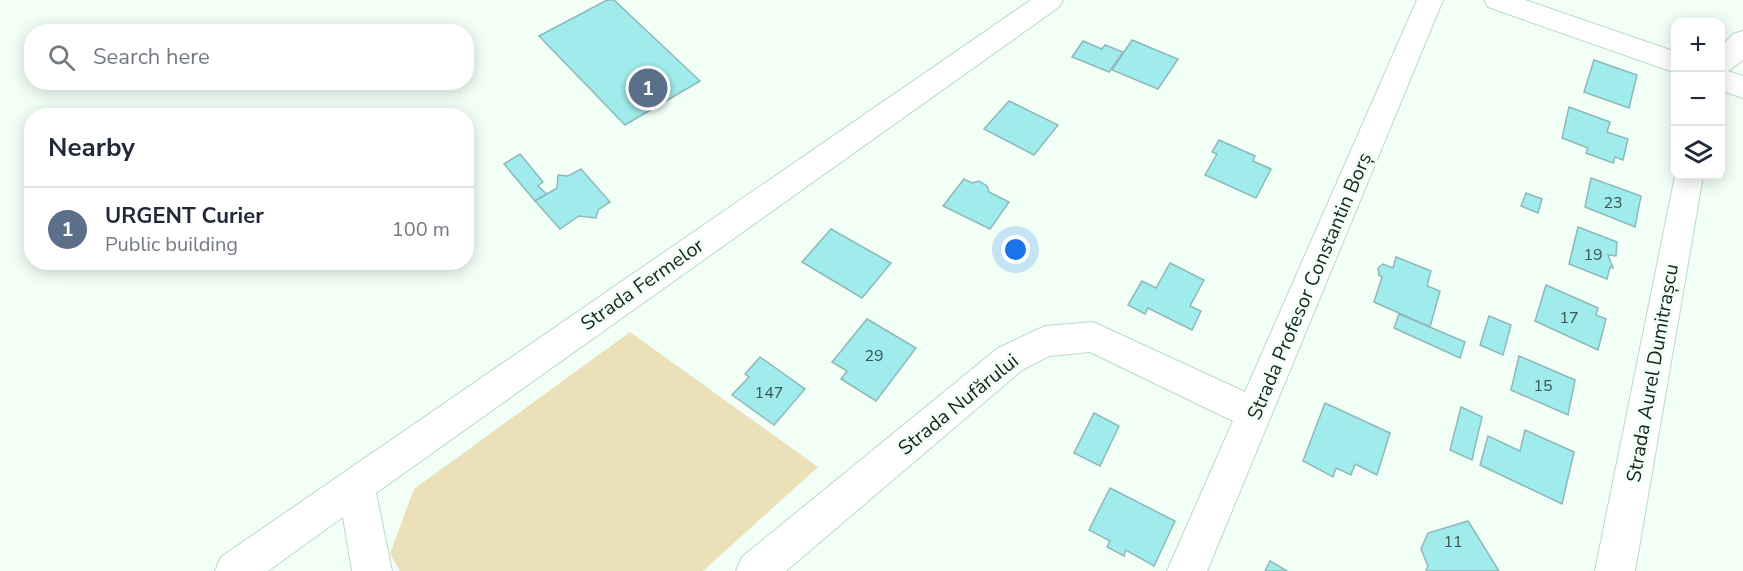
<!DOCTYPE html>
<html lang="en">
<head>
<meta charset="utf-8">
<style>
  body { margin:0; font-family:"Nunito Sans",sans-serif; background:#f2f2f3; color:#1f2937 }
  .controls { position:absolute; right:18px; top:18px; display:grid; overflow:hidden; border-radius:12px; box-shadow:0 3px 15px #0003 }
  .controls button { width:54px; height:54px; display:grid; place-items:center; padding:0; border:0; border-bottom:2px solid #e0e1e3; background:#fff; color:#1f2937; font:30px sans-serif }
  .you { position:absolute; left:1016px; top:250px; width:21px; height:21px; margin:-15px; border:4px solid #fff; border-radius:50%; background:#1a73e8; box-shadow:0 0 0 9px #1a73e833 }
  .badge { display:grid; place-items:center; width:39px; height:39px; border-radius:50%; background:#952d91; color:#fff; font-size:20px; font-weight:700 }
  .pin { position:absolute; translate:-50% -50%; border:3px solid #fff; box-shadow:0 2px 6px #0006 }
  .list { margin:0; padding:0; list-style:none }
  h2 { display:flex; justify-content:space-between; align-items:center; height:78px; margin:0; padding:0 24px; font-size:26px }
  h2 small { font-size:20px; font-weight:400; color:#747a83 }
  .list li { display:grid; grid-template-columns:39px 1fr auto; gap:18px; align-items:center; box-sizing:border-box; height:84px; padding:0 24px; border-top:2px solid #e0e1e3 }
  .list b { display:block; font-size:22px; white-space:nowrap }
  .list p { margin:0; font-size:20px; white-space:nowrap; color:#747a83 }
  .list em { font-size:20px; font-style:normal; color:#747a83 }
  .icon { flex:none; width:33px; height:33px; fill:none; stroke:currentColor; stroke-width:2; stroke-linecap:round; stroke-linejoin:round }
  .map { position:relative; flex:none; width:1743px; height:571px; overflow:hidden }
  .search { position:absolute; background:#fff; box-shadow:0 3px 15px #0003; left:24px; top:24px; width:450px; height:66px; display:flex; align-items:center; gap:15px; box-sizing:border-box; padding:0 21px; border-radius:24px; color:#747a83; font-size:22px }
  .panel { position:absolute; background:#fff; box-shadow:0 3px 15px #0003; left:24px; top:108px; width:450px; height:162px; border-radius:24px }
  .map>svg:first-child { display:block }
  .green { fill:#ebe1b9 }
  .building { fill:#a0ebeb; stroke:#8fb9b9; stroke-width:1.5 }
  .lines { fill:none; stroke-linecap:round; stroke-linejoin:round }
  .minor-casing { stroke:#b8dbc9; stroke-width:2 }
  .minor { fill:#fff; fill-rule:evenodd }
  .labels { text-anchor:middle; stroke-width:6; stroke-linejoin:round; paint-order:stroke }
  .number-label { font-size:16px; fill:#3a5652 }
  .street-label { font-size:20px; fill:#18251f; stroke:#f1fff7 }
</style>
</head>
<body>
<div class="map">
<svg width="1743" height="571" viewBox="0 0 1743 571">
  <rect width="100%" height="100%" fill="#f1fff7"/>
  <!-- green -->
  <path class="green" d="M630,332L818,467L703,571H400L390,554L414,489Z"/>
  <!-- building -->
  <g class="building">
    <path d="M607,0H614L700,81L625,125L539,36Z"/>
    <path d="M1132,40L1178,59L1158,89L1112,70Z"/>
    <path d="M1083,41L1102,49L1105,45L1123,52L1109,72L1072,57Z"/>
    <path d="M1594,60L1637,75L1629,108L1584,92Z"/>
    <path d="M1009,101L1058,125L1034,155L984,129Z"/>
    <path d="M1569,107L1610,122L1607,132L1628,139L1623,160L1615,157L1613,163L1586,153L1588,148L1562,138Z"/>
    <path d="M1219,140L1255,156L1253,161L1271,169L1256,198L1205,175L1217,154L1212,152Z"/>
    <path d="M520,154L543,182L538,186L547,194L535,201L504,164Z"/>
    <path d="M581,169L610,202L598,210L596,218L579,216L560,229L535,201L557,188L558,175L568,176Z"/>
    <path d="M1591,178L1641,196L1635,227L1585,207Z"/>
    <path d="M964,179L972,183L979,181L987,186L989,192L1009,202L990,229L943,206Z"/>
    <path d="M1526,193L1542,199L1538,213L1521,206Z"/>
    <path d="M1578,227L1617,242L1616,256L1608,255L1613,268L1610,267L1607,279L1569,264Z"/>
    <path d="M831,229L891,263L862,298L802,262Z"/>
    <path d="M1396,257L1431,271L1427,286L1440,291L1430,327L1374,302L1382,277L1379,275L1378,268L1383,264L1393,268Z"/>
    <path d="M1170,263L1204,280L1190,306L1201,311L1192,330L1148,308L1145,314L1128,305L1142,281L1156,288Z"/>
    <path d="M1546,285L1598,308L1596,315L1606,319L1598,350L1535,321Z"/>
    <path d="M1399,314L1465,342L1460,358L1394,328Z"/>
    <path d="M1489,316L1511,325L1503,355L1480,345Z"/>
    <path d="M867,319L916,348L876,401L841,379L847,371L832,362Z"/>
    <path d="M1519,356L1575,380L1568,415L1511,390Z"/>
    <path d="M760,357L805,389L774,425L732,395L749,377L745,374Z"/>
    <path d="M1325,403L1390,433L1377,475L1355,464L1351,475L1336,468L1333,477L1303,461Z"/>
    <path d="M1461,407L1482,417L1472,460L1450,450Z"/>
    <path d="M1094,413L1119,426L1100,466L1074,453Z"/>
    <path d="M1525,430L1574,452L1562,504L1480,465L1488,436L1520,451Z"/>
    <path d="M1110,488L1175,521L1154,566L1126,550L1124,556L1107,547L1110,541L1089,530Z"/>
    <path d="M1468,521L1499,571H1426L1428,566L1421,549L1428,533Z"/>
    <path d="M1270,561L1287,571H1265Z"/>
  </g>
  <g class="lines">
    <!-- minor casing -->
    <g class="minor-casing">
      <g id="minor">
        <path d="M1031,0H1063L1059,7L376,493L392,571H352L343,517L268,571H215L221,557Z"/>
        <path d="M1417,0H1443L1207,571H1167L1233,421L1090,352L1049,356L1022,370L786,571H736L742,557L998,348L1045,326L1093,322L1245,392Z"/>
        <path d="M1484,0H1525L1676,52V73L1488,7Z"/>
        <path d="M1743,31V60L1728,71L1743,76V98L1720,90V48L1733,34Z"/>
        <path d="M1676,171V176H1703L1635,571H1595Z"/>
      </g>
    </g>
    <!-- minor -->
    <use href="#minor" class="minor"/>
  </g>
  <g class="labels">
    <!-- number labels -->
    <g class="number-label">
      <text x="1613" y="208">23</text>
      <text x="1593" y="260">19</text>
      <text x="1569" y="323">17</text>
      <text x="874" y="361">29</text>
      <text x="1543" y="391">15</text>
      <text x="769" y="398">147</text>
      <text x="1453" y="547">11</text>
    </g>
    <!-- street labels -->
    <g class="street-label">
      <text transform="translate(642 284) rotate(-35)" y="7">Strada Fermelor</text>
      <text transform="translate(1309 286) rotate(-67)" y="7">Strada Profesor Constantin Borș</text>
      <text transform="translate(1652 373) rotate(-80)" y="7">Strada Aurel Dumitrașcu</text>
      <text transform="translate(958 404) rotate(-39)" y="7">Strada Nufărului</text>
    </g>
  </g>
</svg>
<div class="controls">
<button>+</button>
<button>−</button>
<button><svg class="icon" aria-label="layers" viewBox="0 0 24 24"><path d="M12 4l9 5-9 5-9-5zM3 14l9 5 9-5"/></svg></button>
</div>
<div class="you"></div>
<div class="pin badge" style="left:648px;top:88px;background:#5c6f8a">1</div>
<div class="search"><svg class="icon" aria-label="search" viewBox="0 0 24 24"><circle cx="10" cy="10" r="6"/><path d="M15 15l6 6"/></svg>Search here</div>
<section class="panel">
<h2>Nearby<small></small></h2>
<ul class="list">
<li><span class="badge" style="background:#5c6f8a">1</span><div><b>URGENT Curier</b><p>Public building</p></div><em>100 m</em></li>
</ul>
</section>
</div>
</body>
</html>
